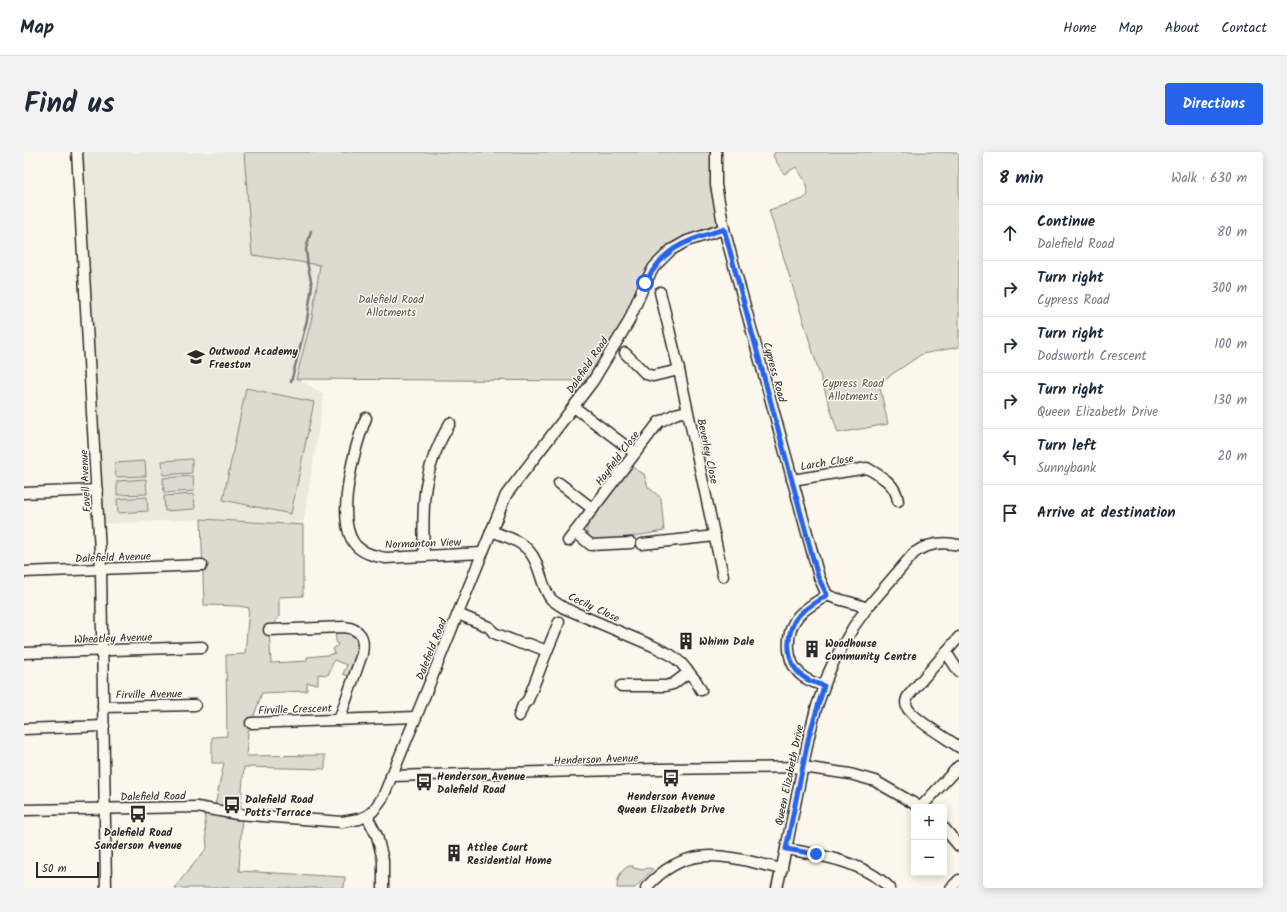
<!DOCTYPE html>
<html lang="en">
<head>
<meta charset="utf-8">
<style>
  body { margin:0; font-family:Kalam,sans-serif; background:#f2f2f3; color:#1f2937 }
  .controls { position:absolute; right:12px; bottom:12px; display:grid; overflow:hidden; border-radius:4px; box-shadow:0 2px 10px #0003 }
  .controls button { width:36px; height:36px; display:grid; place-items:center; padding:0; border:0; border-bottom:1px solid #e0e1e3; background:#fff; color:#1f2937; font:20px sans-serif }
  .scale { position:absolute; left:12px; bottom:10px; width:63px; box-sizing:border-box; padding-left:4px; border:2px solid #2b2b2b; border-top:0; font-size:11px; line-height:14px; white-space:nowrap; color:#2b2b2b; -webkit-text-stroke:3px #fbf7ec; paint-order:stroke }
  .stop { position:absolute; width:12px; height:12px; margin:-9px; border:3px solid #2563eb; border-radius:50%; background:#fff }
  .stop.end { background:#2563eb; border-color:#fff; box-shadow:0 1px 4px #0008 }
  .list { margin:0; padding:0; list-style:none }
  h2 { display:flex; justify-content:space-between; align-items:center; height:52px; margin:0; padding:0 16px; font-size:17px }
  h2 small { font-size:13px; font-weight:400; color:#747a83 }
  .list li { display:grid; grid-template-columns:26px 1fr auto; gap:12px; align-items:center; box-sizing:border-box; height:56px; padding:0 16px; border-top:1px solid #e0e1e3 }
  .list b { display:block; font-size:15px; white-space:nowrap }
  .list p { margin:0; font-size:13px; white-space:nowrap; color:#747a83 }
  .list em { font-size:13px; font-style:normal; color:#747a83 }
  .icon { flex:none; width:22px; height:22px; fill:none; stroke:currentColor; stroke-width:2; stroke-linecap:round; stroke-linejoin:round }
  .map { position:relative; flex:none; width:935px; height:736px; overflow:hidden; border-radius:4px }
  header { display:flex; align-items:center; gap:24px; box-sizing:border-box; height:56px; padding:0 20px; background:#fff; border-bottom:1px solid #e0e1e3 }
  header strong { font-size:19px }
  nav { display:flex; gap:22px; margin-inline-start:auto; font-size:14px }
  .intro { display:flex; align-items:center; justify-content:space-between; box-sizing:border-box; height:96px; padding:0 24px }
  h1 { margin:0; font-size:28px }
  .button { padding:10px 18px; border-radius:4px; background:#2563eb; color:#fff; font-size:14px; font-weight:700 }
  main { display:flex; gap:24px; padding:0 24px }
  aside { flex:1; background:#fff; border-radius:4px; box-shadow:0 2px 10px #0003 }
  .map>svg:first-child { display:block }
  .built { fill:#ebe8de }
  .green { fill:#dddad0; stroke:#84827e }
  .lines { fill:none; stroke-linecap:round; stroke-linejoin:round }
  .stream { stroke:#7b7a75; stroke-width:2.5 }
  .minor-casing { stroke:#2b2b2b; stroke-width:13 }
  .minor { stroke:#fbf7ec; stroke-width:10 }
  .route { stroke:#2563eb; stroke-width:5 }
  .labels { text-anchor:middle; stroke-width:3; stroke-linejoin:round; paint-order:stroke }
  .park-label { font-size:11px; fill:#585754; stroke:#fbf7ec }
  .poi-label { font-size:11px; font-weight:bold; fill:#2b2b2b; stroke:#fbf7ec; text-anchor:start }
  .street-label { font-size:11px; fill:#2b2b2b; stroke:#fbf7ec }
</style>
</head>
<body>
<header>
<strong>Map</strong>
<nav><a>Home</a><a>Map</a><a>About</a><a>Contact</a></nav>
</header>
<div class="intro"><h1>Find us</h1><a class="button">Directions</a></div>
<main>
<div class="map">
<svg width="935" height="736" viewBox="0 0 935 736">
  <rect width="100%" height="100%" fill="#fbf7ec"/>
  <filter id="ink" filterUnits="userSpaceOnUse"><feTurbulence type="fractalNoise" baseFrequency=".025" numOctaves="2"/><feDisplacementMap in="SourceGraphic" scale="8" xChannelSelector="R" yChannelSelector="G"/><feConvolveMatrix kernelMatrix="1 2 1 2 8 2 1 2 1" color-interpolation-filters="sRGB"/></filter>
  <g filter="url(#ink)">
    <!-- built -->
    <path class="built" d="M53,0H675L296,113L288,165L272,226L300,242L279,373L177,367L75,372Z"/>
    <!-- green -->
    <g class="green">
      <path d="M220,0H692L700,77L663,89L630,115L569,229L272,227L288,165L296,113L228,103Z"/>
      <path d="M751,0H935V195L898,202L855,231L864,272L814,281L745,58L779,47L784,43L781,29L772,15L760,22L749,4Z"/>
      <path d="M222,236L290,250L267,362L199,348Z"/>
      <path d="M168,307V321L139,323L138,309Z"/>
      <path d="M121,309L122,324L92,325L91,311Z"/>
      <path d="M608,315L620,322L624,335L637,346L640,379L577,390L568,386L563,382V374Z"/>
      <path d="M169,324L170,339L140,341L139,326Z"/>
      <path d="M122,327L123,342L93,343V329Z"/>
      <path d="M170,342L171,357L141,359L140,344Z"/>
      <path d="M123,345L124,359L94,361L93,347Z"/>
      <path d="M177,367L279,373V444L255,445V465L245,478L247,511L283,509V505L304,503L311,501L309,497L314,493L312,489L311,475L338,485L329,526L319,522L323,513L310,508L304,523L294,522V532L283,531V539L238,541L224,580L222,604L301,603V617L220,615L216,662L218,663L215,719L321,725L320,736H150L183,696L180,657L190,658L200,611H188V585L203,584L202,503L221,502L225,456L215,454L180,453Z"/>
      <path d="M605,714H609V716L620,718L623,716L629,717L611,736H593C593,727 596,718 605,714Z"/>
    </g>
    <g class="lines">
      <!-- stream -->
      <path class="stream" d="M267,230L283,168L288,133L284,115L282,97L287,79"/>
      <!-- minor casing -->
      <g class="minor-casing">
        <g id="minor">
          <path d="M53,0L77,417L82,736"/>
          <path d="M692,0V33L700,77L795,425L803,443"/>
          <path d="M636,140L655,218L699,424"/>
          <path d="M601,201L622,222L629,224L655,218"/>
          <path d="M550,255L611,301"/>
          <path d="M342,266C331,294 311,365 330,391C337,401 350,404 362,406L458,401"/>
          <path d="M768,328L843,316C857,324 872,332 874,349"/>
          <path d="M535,331L569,357"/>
          <path d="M0,341L73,338"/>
          <path d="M467,379C480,384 496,388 505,399C517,412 516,433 527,447C530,450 536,453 540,456L629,494L647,503L657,511L672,529L677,538"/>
          <path d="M551,380L567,393L607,391"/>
          <path d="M544,389L635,270L651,262L663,259"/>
          <path d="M618,392L691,384"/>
          <path d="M400,403C398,350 398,318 426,271"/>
          <path d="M0,420L178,413"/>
          <path d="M434,462L465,475L470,481L498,492H505L523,499L504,548L499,553L495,564"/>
          <path d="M245,478L320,475C337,477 341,485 338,502L315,568"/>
          <path d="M935,485L885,543C882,547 881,550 883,555C887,566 924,587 935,595"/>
          <path d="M523,499L535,470"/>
          <path d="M922,500L935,520"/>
          <path d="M0,501L178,495"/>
          <path d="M597,534H641L649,532L665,520"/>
          <path d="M800,534C792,531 783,529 777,523C761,509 761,479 775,463C783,455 794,449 803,443C816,449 830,450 843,456"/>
          <path d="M79,555L171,553"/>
          <path d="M227,571L392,565"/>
          <path d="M0,577L80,574"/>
          <path d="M367,624L634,617L779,615L826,622L851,629L896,655"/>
          <path d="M897,655L935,614"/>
          <path d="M0,658L173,655L213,662L318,670L335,667L343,664L349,659L359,645L392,565L482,343L569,229L604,171L621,131L630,115L647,98L663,89L700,77"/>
          <path d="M343,664L353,684L359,708V736"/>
          <path d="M920,676L935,694"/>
          <path d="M762,697C798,703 839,710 866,736"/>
          <path d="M622,736C664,688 704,705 758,717"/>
          <path d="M753,736L762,697L785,584L792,557L805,520L811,507L830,474L843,456L890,401C904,391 918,389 935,393"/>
          <path d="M927,736L935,728"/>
        </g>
      </g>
      <!-- minor -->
      <use href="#minor" class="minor"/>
    </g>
  </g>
  <g class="lines" filter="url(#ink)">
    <!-- route -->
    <path class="route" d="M621,131C642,93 661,90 700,77L794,425L803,443C794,449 783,455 775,463C761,479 761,509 777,523C783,529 792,531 800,534L785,584L762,697L792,702"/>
  </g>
  <!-- icons -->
  <defs>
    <g id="school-bare" transform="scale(1.38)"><path d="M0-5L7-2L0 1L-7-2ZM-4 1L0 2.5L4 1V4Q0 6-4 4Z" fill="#2b2b2b" stroke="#fbf7ec" stroke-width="2.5" paint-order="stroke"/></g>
    <g id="building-bare" transform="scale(1.38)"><path d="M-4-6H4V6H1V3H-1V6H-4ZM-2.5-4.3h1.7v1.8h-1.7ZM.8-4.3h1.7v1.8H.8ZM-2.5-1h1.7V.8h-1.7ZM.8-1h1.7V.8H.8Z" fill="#2b2b2b" stroke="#fbf7ec" stroke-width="2.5" paint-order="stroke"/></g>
    <g id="bus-bare" transform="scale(1.38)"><path d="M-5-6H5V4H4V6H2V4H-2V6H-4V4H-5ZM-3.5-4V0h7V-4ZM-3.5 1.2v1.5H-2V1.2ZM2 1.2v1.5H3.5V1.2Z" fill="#2b2b2b" stroke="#fbf7ec" stroke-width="2.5" paint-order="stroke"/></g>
  </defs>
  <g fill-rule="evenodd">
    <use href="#school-bare" x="172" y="205"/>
    <use href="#building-bare" x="662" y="489"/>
    <use href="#building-bare" x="788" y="497"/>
    <use href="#bus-bare" x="647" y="626"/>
    <use href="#bus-bare" x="400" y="630"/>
    <use href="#bus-bare" x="208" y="653"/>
    <use href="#bus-bare" x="114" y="662"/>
    <use href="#building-bare" x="430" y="701"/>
  </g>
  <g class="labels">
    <!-- park labels -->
    <g class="park-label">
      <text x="367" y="151">Dalefield Road<tspan x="367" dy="13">Allotments</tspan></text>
      <text x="829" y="235">Cypress Road<tspan x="829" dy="13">Allotments</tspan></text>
    </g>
    <!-- poi labels -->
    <g class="poi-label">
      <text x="185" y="203">Outwood Academy<tspan x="185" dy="13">Freeston</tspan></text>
      <text x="675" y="493">Whinn Dale</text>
      <text x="801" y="495">Woodhouse<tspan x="801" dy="13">Community Centre</tspan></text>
      <text x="413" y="628">Henderson Avenue<tspan x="413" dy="13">Dalefield Road</tspan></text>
      <text x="647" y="648" text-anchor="middle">Henderson Avenue<tspan x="647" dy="13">Queen Elizabeth Drive</tspan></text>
      <text x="221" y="651">Dalefield Road<tspan x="221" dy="13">Potts Terrace</tspan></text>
      <text x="114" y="684" text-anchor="middle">Dalefield Road<tspan x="114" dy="13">Sanderson Avenue</tspan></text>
      <text x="443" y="699">Attlee Court<tspan x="443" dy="13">Residential Home</tspan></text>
    </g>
    <!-- street labels -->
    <g class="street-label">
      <text transform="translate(563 213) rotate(-56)" y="4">Dalefield Road</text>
      <text transform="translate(751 220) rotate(75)" y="4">Cypress Road</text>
      <text transform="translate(684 299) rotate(78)" y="4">Beverley Close</text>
      <text transform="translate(593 306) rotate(-53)" y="4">Hayfield Close</text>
      <text transform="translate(803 310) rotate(-9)" y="4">Larch Close</text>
      <text transform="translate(61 329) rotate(-93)" y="4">Favell Avenue</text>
      <text transform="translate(399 391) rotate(-2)" y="4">Normanton View</text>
      <text transform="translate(89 405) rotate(-2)" y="4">Dalefield Avenue</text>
      <text transform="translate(570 455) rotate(25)" y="4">Cecily Close</text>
      <text transform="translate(89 486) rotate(-2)" y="4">Wheatley Avenue</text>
      <text transform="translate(407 497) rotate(-68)" y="4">Dalefield Road</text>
      <text transform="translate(125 542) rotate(-1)" y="4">Firville Avenue</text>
      <text transform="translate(271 557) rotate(-2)" y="4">Firville Crescent</text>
      <text transform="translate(572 607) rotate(-2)" y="4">Henderson Avenue</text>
      <text transform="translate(765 623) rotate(-78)" y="4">Queen Elizabeth Drive</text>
      <text transform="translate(129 644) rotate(-1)" y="4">Dalefield Road</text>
    </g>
  </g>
</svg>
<div class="controls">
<button>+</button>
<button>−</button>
</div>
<div class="scale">50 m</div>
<div class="stop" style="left:621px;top:131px"></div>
<div class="stop end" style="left:792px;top:702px"></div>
</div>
<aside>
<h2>8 min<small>Walk · 630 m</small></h2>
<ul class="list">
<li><svg class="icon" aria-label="ahead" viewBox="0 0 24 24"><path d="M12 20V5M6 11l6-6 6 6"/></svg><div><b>Continue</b><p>Dalefield Road</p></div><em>80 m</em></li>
<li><svg class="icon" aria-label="right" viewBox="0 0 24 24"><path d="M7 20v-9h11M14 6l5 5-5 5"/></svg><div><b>Turn right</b><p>Cypress Road</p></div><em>300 m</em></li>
<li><svg class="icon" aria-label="right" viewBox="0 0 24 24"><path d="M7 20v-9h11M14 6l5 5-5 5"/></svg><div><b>Turn right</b><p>Dodsworth Crescent</p></div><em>100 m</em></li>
<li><svg class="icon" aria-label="right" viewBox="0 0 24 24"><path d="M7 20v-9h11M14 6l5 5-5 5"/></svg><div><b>Turn right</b><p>Queen Elizabeth Drive</p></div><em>130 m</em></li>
<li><svg class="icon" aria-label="left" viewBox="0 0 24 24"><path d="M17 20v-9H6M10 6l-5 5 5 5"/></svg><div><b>Turn left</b><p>Sunnybank</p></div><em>20 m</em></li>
<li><svg class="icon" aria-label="arrive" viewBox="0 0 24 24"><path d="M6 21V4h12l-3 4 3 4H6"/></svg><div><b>Arrive at destination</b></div></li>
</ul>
</aside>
</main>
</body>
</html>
